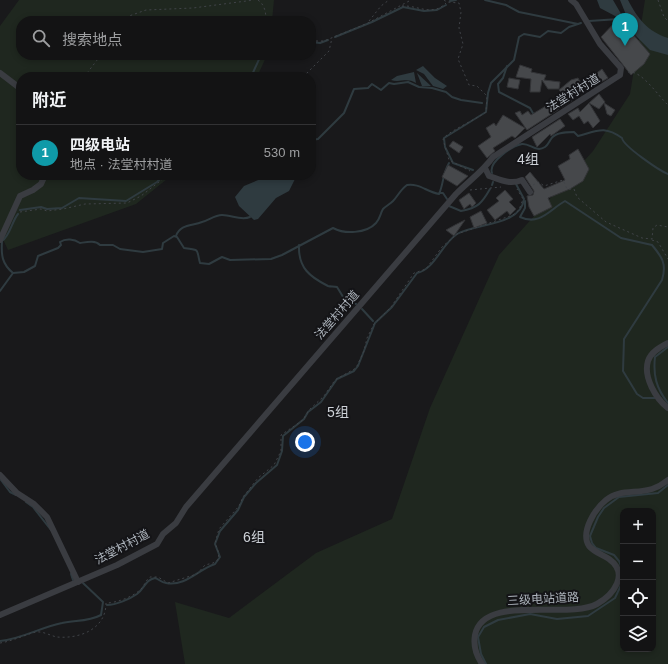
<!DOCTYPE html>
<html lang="zh">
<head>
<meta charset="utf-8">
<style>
  body { margin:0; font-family:Arial,"Noto Sans SC",sans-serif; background:#202022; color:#f1f3f6 }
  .controls { position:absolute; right:12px; bottom:12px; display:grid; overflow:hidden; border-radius:8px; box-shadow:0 2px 6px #0003 }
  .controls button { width:36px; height:36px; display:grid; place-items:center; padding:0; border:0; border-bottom:1px solid #323234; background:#131314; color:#f1f3f6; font:20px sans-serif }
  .you { position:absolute; left:305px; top:442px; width:14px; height:14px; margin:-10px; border:3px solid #fff; border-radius:50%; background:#1a73e8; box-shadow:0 0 0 6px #1a73e833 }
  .badge { display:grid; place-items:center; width:26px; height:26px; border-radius:50%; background:#8c9099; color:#fff; font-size:13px; font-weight:700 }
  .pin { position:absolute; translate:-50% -33px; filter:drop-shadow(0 1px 2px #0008) }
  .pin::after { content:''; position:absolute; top:21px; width:14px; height:12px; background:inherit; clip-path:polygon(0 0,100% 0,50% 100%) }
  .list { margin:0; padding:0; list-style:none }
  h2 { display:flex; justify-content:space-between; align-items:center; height:52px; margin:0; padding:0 16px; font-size:17px }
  h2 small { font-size:13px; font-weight:400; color:#9d9ea0 }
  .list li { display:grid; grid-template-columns:26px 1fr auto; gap:12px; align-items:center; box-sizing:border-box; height:56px; padding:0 16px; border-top:1px solid #323234 }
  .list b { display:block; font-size:15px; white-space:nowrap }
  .list p { margin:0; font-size:13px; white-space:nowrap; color:#9d9ea0 }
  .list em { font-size:13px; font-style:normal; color:#9d9ea0 }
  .icon { flex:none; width:22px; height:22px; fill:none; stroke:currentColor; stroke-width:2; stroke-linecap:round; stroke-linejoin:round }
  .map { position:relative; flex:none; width:668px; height:664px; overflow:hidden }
  .search { position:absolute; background:#131314; box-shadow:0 2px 6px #0003; left:16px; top:16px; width:300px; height:44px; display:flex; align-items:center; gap:10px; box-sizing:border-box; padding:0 14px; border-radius:16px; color:#9d9ea0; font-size:15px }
  .panel { position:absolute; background:#131314; box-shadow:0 2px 6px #0003; left:16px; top:72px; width:300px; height:108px; border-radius:16px }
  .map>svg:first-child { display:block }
  .green { fill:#1f271f; fill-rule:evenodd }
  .water { fill:#2f3b40 }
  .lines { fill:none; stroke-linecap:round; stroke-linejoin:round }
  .stream { stroke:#2f3b40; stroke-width:2 }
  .building { fill:#46484b; stroke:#333437 }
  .path { stroke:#404348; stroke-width:1; stroke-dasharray:2 3; stroke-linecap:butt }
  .street { stroke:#3a3c41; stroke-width:6 }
  .labels { text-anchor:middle; stroke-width:4; stroke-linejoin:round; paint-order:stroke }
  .street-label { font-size:12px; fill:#acb3bb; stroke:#141417 }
  .quarter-label { font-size:14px; fill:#cdd1d7; stroke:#141417 }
</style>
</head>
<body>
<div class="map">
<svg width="668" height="664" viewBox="0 0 668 664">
  <rect width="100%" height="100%" fill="#19191b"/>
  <!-- green -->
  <g class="green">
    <path d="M19,0H274L272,21H21V55H267L257,77H21V175H172L136,204L8,250L0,233V26Z"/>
    <path d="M645,0H668V664H185L175,602L229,618L316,553L392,519L430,408L499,255L593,151L630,94ZM623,511H653V649H623Z"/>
  </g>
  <!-- water -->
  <g class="water">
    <path d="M597,0H613L627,24L629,22L620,0H628C638,19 647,31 668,38V55L650,50L617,17L600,8Z"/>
    <path d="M423,66L435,78L447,86L443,89L433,86L424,74L416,70Z"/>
    <path d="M414,72L416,83C407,77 400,83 391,80L397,76Z"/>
    <path d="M417,73L431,86H422Z"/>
    <path d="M270,175H293L295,179L289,191L276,198L258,219L254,220L239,206L235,197L244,186Z"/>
  </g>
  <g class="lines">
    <!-- stream -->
    <g class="stream">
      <path d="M485,0L506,5L519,12L578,24"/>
      <path d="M450,1L456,0"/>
      <path d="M623,17L629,24"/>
      <path d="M589,21L619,19"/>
      <path d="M335,37L372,22L403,7L424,11L437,10L446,5"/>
      <path d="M311,42L320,43L328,40"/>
      <path d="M507,66L503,78L498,84L499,92L530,108L534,115"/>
      <path d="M251,77L261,55"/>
      <path d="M311,140L318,139L344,113L354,89L368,88L372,84L381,90L389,83L394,84L408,82L419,87L432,88L446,92L452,97L461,100L482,103"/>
      <path d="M473,170L453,163L445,147L444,138L486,112L488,93L491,83L514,60L519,37L524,34L540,37L548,31L561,33L569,27L581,23"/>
      <path d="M492,173C488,162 512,146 522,144C530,143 536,153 545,147C548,145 549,142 551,139C555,132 567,132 574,132L578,136C597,131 604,125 622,138C623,146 660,171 668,174"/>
      <path d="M492,185L493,182"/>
      <path d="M440,193H443L447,199"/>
      <path d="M525,201V208L520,217C540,226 549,210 565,201L621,238L652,245C662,257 667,264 662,280L624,339L623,371L637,394L643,398H656"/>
      <path d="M449,206L461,211C478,208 482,203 490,189"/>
      <path d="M20,210L41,207L47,209L62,208L79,198L126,201L157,182L164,175"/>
      <path d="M176,236C180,224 192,226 202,222C209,220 215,215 222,215C232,215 241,221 250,217"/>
      <path d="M299,245C298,268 310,277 328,286C331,287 334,286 337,287L345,300L356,304"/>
      <path d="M13,273C2,264 1,255 2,241C10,236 12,221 18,214"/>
      <path d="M0,291L13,273L24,272L35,266L38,256L58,248L61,245L60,242C66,238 74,239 80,243C87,242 95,240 100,245H113L120,249L143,252L162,249L163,243L174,236L177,237L184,248C201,250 196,249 200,263L209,264L222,257L230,260L271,259L282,255L333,228C344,234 366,234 376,223C380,219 380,214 383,209C386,206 390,204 393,201C398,196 400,190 407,185C419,183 427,192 439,194C444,183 442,175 449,163"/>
      <path d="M362,309L373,321"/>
      <path d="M668,347L655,357C653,375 656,388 668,403"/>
      <path d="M1,480L10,492L16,495"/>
      <path d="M26,502L33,507L51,530"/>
      <path d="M623,571L619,561L614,555L596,548L592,543L590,536L598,517L604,508L619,497L658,493L668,485"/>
      <path d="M71,574L73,580"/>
      <path d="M107,605C116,605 130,599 137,594C145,588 145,580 155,578C159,579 162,583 166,583C185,587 199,569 215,564L220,557L215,544L220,531L238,510L244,497L256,483L277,465L282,451L283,436L304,419L308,412L321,402L337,379L354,371L358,366L375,323L392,307L417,273C435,269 441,245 457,234C476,223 521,226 524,199L516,184"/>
      <path d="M0,641C22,639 41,627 62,623C76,620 88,622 101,615L103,602L83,583"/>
      <path d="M486,664L481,654L478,637L484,627L498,620L530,614L557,619L588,616L615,598L623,581"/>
    </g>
  </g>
  <!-- building -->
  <g class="building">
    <path d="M619,18L650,54L644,64L631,75L601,37Z"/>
    <path d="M520,65L532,69L531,72L546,75L544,80L560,82L559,89H548L542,80L540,92H530L531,79L516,77Z"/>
    <path d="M602,69L608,78L591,88L585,82Z"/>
    <path d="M509,78L520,80L518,89L507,87Z"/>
    <path d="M578,78L582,86L573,93L575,97L573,100L527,130L515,113L520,111L522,115L528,111L531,115L554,101L555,103L565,96L559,90L571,80Z"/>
    <path d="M599,94L605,102L599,109L589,103Z"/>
    <path d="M589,103L600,121L593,128L588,121L584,124L579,116L573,120L568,114L578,108L580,112Z"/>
    <path d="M604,103L615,110L611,116L607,114Z"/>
    <path d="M503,115L525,128L515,138L512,136L493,148L495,151L487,158L478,146L491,137L486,128L494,123L496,126Z"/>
    <path d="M560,119L565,126L551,136L550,134L537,147L532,137Z"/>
    <path d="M453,141L463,147L459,153L449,146Z"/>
    <path d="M578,149L589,169L583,181L570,189L548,198L552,207L534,216L529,207L527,196L533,195L534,191L525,177L530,172L544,189L565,180L558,166L570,159L569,155Z"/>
    <path d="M448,165L468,176L457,186L442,177Z"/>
    <path d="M505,190L513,199L509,202L516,209L510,215L507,211L495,220L487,210L499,201L496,198Z"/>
    <path d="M469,193L476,203L472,207L470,204L464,209L459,200Z"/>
    <path d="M481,211L487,223L474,228L470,217Z"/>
    <path d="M465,220L454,236L446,230L455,225Z"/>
  </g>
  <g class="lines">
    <!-- path -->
    <g class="path">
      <path d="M258,0C265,5 266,13 266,21"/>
      <path d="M444,0L447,2L459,3L461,12L459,28L463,44L458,59L469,85L477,86L487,96L486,112C477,119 447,132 443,139L449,160L470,171"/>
      <path d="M658,0L664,17L668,21"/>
      <path d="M402,6C418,5 432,17 446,3"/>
      <path d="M122,21L129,16L146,10L193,8L254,0"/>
      <path d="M369,21L381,6L389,0"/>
      <path d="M311,41H324L368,23L411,0"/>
      <path d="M628,72C642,70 658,96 668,105"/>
      <path d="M84,77L101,55"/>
      <path d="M303,77L329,51L332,38"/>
      <path d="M533,185L539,182L544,186L563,180L567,189H574L577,197L606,222L642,238L652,239L653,228L657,225L668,227"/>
      <path d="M470,190L501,187"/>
      <path d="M20,212L41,209L47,211L63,209L85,204L127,203L141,196L168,175"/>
      <path d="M652,240L658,242L668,259"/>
      <path d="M0,643C13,641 24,635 36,632C43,631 51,636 57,637C80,639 106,629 106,603C117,603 135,596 142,588C145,584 146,580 150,577H158L168,583L197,574L205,565L213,563L219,559L218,551L215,543L219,529L239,506L243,497L258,478L274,465L281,451V435L303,420L309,410L324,396L335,380L356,368L364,351L367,338L374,324L391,307L414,273L426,269L442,247L457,234L513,215L519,210L523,199L517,189"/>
    </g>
    <!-- street -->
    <g class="street">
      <path d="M0,73L21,89"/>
      <path d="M485,168L489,176C501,180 510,185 522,180L530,192"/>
      <path d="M0,240L20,196L33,190L41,184L45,175"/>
      <path d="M668,343C660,347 651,352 648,361C643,377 656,399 668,408"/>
      <path d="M0,475L17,493L34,504L47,517L78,582"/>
      <path d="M0,615L117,565L157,544L163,534L176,523L186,507L456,194C469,181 483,171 493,157L620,75L621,68L600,44L576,4L571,0"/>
      <path d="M482,664C476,655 473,646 475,635C483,593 568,620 597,604C613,595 630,574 609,559C603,555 594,552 589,546C580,532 595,509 606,500C619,489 636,494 652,489C658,487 663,484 668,480"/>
    </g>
  </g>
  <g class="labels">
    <!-- street labels -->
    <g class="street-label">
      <text transform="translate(573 93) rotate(-32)" y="4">法堂村村道</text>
      <text transform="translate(337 315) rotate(-49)" y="4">法堂村村道</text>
      <text transform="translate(122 547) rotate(-28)" y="4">法堂村村道</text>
      <text transform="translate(543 599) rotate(-3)" y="4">三级电站道路</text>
    </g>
    <!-- quarter labels -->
    <g class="quarter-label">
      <text x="528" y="164">4组</text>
      <text x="338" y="417">5组</text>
      <text x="254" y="542">6组</text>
    </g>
  </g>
</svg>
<div class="controls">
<button>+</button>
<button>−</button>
<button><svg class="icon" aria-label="locate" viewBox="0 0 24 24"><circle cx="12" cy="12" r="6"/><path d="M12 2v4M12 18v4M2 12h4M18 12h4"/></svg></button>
<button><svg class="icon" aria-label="layers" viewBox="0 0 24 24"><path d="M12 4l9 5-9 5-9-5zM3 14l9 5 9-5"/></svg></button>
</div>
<div class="you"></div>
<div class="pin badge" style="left:625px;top:46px;background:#0f9aa8">1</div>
<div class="search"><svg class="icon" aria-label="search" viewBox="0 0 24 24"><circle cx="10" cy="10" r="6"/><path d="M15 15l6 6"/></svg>搜索地点</div>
<section class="panel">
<h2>附近<small></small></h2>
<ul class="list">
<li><span class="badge" style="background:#0f9aa8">1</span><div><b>四级电站</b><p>地点 · 法堂村村道</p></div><em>530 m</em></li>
</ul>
</section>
</div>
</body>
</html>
